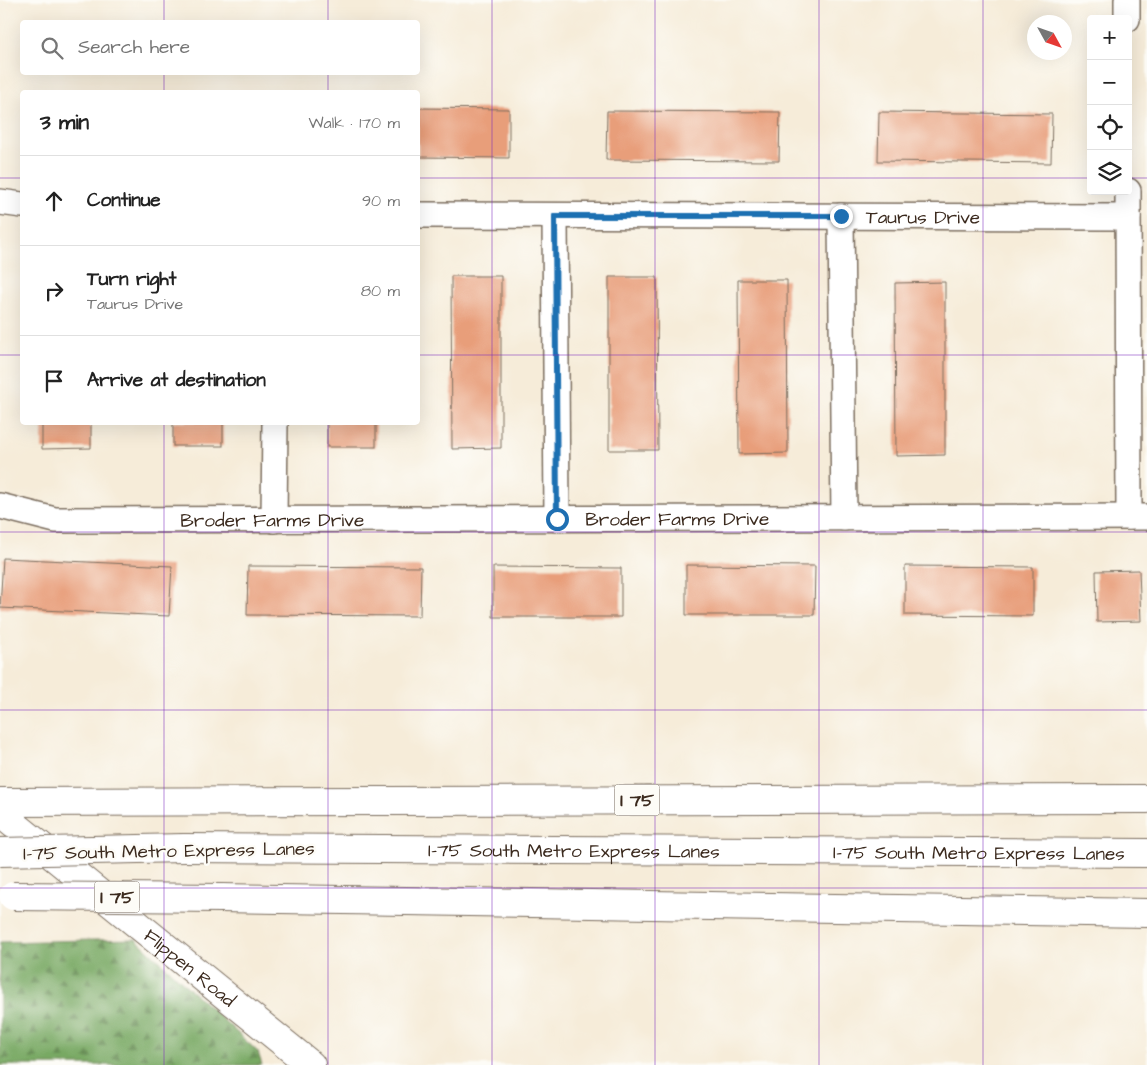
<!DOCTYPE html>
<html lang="en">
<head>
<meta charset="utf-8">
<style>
  body { margin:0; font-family:"Architects Daughter",sans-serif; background:#f6f6f6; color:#222 }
  .controls { position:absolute; right:15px; top:15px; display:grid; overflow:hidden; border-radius:5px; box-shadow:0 5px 20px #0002 }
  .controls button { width:45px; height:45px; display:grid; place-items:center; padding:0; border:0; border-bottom:1px solid #e0e0e0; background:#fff; color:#222; font:25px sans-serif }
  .compass { position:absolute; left:1027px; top:15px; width:45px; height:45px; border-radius:50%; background:#fff; box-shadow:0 5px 20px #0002; rotate:130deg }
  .stop { position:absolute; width:15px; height:15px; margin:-11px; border:4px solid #1f6fb2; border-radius:50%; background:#fff }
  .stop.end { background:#1f6fb2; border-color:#fff; box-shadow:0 1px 5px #0008 }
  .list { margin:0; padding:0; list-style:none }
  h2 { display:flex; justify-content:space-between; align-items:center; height:65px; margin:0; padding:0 20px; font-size:21px }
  h2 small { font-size:16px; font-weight:400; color:#767676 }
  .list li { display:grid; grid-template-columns:32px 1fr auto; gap:15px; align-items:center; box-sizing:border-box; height:90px; padding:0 20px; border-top:1px solid #e0e0e0 }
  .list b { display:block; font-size:19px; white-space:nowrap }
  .list p { margin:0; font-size:16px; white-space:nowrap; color:#767676 }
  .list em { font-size:16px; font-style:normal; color:#767676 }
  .icon { flex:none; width:28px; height:28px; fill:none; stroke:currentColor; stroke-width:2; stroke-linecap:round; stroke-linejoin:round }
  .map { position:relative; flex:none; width:1147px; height:1065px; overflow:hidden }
  .search { position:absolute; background:#fff; box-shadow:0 5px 20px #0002; left:20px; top:20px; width:400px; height:55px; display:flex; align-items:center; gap:12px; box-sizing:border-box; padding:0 18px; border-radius:5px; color:#767676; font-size:19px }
  .panel { position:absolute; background:#fff; box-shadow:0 5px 20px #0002; left:20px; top:90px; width:400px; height:335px; border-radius:5px }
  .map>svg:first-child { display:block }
  .forest { fill:url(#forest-firs); stroke:#5a6a40 }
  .building { fill:#e89e7a }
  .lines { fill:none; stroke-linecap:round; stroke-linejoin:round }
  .minor-casing { stroke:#7c6e5f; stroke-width:28 }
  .tertiary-casing { stroke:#7c6e5f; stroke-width:30 }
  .motorway-casing { stroke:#7c6e5f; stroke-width:30 }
  .minor { stroke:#fff; stroke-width:25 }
  .tertiary { stroke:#fff; stroke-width:28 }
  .motorway { stroke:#fff; stroke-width:28 }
  .motorway-bridge-casing { stroke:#7c6e5f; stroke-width:30; stroke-linecap:butt }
  .motorway-bridge { stroke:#fff; stroke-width:28 }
  .route { stroke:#1f6fb2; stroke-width:6 }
  .grid { fill:none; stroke:#7b2cbf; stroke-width:1; stroke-opacity:0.55 }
  .labels { text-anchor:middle; stroke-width:5; stroke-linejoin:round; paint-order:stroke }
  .shield { fill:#fdfcf7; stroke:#75695f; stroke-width:1 }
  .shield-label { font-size:18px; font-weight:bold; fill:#3b2a1e }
  .street-label { font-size:19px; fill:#3b2a1e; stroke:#fdfcf7 }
</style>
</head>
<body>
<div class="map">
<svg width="1147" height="1065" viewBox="0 0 1147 1065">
  <defs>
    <pattern id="forest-firs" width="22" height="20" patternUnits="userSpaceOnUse" patternTransform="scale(1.25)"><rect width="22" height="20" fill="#78a963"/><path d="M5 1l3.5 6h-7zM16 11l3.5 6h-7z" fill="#648a51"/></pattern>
  </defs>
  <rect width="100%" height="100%" fill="#fdfcf7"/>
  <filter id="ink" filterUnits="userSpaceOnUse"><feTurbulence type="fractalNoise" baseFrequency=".02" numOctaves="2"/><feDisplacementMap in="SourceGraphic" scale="10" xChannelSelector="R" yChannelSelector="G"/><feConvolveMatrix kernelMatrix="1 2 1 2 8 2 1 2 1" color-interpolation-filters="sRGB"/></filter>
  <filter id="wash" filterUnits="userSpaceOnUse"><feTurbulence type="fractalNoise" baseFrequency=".0096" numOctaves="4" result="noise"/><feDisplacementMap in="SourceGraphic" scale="20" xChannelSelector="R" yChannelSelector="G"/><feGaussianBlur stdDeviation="1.12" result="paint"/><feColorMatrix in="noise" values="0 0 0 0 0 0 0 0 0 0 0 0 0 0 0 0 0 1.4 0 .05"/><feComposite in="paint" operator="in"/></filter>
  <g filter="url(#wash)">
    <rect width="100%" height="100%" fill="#f6ecd9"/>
    <!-- forest -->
    <path class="forest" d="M136,939L258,1052L262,1065H0V942Z"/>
    <g id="blocks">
      <!-- building -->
      <g class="building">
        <path d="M418,108L509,109V158L418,157Z"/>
        <path d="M607,111L780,112L779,161L606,160Z"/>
        <path d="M879,112L1052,114L1051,163L878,161Z"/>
        <path d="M451,276H501V448L452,449Z"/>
        <path d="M609,277H657L658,450H609Z"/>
        <path d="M738,280H787L788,453L739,454Z"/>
        <path d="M945,282V455L896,456L895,283Z"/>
        <path d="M42,422H91V448L42,449Z"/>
        <rect x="173" y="422" width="50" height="24"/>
        <rect x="327" y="422" width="49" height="25"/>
        <path d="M3,558L172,566L169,616L0,608Z"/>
        <path d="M686,565L815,566L814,615H686Z"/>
        <path d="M248,566L421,567L420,616L247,615Z"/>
        <path d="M905,566L1033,567V616L905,615Z"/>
        <path d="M493,567L621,568V617H493Z"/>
        <path d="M1139,570L1141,621L1097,622L1096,571Z"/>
      </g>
    </g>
  </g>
  <g filter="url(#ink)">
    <use href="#blocks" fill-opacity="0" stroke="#7c6e5f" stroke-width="1"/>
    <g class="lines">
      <!-- minor casing -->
      <g class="minor-casing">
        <g id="minor">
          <path d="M1127,0V19"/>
          <path d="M1128,191L1129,517"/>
          <path d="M0,202L22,205"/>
          <path id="s1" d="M418,215L1128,217"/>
          <path d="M555,216L557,519"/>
          <path d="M841,216L844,518"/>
          <path id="s2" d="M0,506L55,520L1147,517"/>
          <path d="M274,520L275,422"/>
        </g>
      </g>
      <!-- tertiary casing -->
      <g class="tertiary-casing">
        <g id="tertiary">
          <path id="s3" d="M0,813L311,1065"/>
        </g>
      </g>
      <!-- motorway casing -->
      <g class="motorway-casing">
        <g id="motorway">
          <path d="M0,802L1147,799"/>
          <path id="s4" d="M184,848L1147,853"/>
          <path d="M221,898L1147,913"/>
        </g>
      </g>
      <!-- minor -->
      <use href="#minor" class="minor"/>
      <!-- tertiary -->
      <use href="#tertiary" class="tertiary"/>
      <!-- motorway -->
      <use href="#motorway" class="motorway"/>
      <!-- motorway-bridge casing -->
      <g class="motorway-bridge-casing">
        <g id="motorway-bridge">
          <path d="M0,852L184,848"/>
          <path d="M13,896L221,898"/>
        </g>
      </g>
      <!-- motorway-bridge -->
      <use href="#motorway-bridge" class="motorway-bridge"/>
    </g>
  </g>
  <g class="lines" filter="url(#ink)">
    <!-- route -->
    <path class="route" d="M557,519L555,216H841"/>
  </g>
  <!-- grid -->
  <path class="grid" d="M164,0V22M328,0V22M492,0V1065M655,0V1065M819,0V1065M983,0V1065M164,72V92M328,72V92M0,178H22M418,178H1091M1128,178H1147M0,355H22M418,355H1147M164,422V1065M328,422V1065M0,532H1147M0,710H1147M0,888H1147"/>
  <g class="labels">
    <!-- shield labels -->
    <g class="shield">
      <rect x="614.5" y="784.5" width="45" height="31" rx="4"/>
      <rect x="94.5" y="881.5" width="45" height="31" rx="4"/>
    </g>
    <g class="shield-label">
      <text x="637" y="806">I 75</text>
      <text x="117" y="903">I 75</text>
    </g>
    <!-- street labels -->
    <g class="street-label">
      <text dy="7" stroke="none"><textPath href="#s1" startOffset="505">Taurus Drive</textPath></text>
      <text dy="7" stroke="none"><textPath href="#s2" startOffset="679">Broder Farms Drive</textPath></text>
      <text dy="7" stroke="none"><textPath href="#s2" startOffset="274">Broder Farms Drive</textPath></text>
      <text transform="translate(169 850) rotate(-1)" y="7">I-75 South Metro Express Lanes</text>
      <text dy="7" stroke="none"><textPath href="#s4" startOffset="390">I-75 South Metro Express Lanes</textPath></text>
      <text dy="7" stroke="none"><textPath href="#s4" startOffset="795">I-75 South Metro Express Lanes</textPath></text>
      <text dy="7" stroke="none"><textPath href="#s3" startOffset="245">Flippen Road</textPath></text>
    </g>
  </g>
</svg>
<div class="controls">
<button>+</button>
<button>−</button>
<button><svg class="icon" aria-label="locate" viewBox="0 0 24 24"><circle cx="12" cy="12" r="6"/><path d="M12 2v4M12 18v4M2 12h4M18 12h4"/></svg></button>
<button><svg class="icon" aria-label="layers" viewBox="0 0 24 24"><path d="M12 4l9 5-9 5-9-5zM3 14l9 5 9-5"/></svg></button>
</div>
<svg class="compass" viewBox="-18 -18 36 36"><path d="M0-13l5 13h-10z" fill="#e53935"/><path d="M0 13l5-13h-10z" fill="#767676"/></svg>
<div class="stop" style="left:557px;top:519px"></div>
<div class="stop end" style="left:841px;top:216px"></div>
<div class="search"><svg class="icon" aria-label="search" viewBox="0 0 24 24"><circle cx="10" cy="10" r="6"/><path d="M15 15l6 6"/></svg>Search here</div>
<section class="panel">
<h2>3 min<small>Walk · 170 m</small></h2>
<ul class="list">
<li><svg class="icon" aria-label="ahead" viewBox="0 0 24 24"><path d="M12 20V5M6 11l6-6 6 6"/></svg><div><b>Continue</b></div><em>90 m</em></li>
<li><svg class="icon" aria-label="right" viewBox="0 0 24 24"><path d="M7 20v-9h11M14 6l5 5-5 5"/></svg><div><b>Turn right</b><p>Taurus Drive</p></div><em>80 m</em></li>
<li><svg class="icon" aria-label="arrive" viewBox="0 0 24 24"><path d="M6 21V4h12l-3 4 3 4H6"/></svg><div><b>Arrive at destination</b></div></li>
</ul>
</section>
</div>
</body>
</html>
